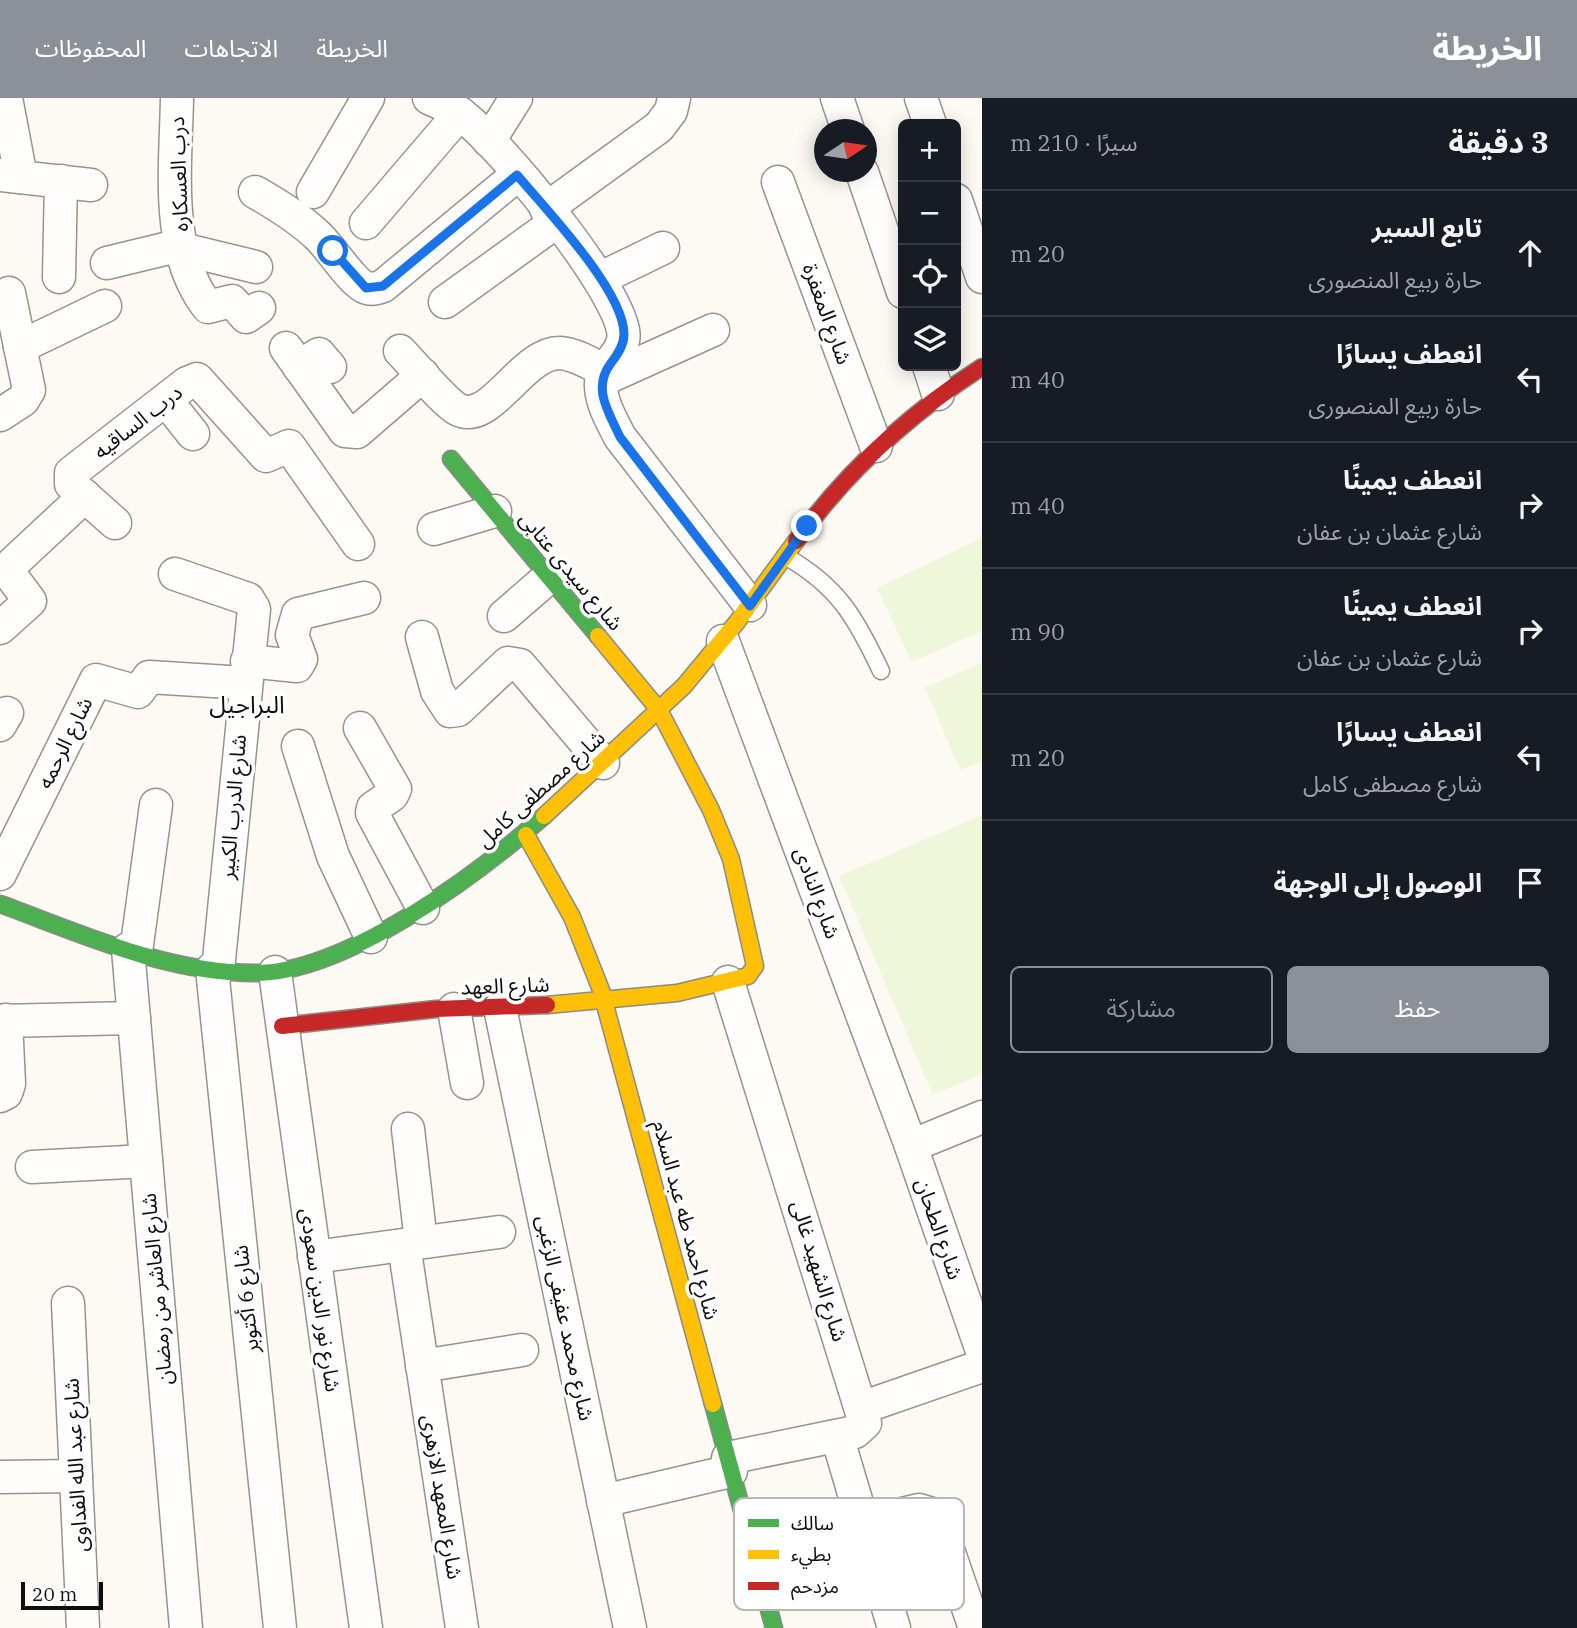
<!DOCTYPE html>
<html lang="ar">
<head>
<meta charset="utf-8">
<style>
  body { margin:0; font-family:"IBM Plex Serif","Noto Sans Arabic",serif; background:#242831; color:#f1f3f6; direction:rtl }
  .controls { position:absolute; right:21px; top:21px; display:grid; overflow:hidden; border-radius:10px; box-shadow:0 4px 18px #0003 }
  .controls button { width:63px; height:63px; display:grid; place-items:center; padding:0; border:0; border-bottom:2px solid #363941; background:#171b24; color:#f1f3f6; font:35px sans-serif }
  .compass { position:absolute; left:814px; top:21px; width:63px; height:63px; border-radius:50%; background:#171b24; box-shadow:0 4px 18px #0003; rotate:77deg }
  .scale { position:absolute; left:21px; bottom:18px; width:82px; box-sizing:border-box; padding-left:7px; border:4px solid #0e0e0e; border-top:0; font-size:19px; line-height:24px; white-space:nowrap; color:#0e0e0e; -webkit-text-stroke:5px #fff; paint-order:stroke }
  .stop { position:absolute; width:21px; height:21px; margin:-16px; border:5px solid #1a73e8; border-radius:50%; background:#fff }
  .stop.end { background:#1a73e8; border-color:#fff; box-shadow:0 2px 7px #0008 }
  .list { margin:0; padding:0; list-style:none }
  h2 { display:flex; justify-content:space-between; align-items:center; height:91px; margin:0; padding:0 28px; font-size:30px }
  h2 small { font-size:23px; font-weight:400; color:#9ea1a6 }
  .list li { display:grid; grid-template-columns:46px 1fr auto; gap:21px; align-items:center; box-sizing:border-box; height:126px; padding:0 28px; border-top:2px solid #363941 }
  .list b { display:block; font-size:26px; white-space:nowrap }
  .list p { margin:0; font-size:23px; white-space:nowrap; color:#9ea1a6 }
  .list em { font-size:23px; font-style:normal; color:#9ea1a6 }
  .actions { display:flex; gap:14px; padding:21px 28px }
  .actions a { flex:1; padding:16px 0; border:2px solid #8c9099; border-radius:10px; text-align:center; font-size:24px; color:#8c9099 }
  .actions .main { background:#8c9099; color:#fff }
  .icon { flex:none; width:38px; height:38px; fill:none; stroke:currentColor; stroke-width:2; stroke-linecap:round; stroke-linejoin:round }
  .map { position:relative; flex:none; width:982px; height:1530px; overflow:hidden; direction:ltr }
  header { display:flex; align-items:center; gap:42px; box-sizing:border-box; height:98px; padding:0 35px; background:#8c9099; color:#fff }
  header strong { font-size:33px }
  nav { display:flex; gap:38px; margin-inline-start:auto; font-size:24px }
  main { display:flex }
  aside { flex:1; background:#171b24 }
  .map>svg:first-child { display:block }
  .pitch { fill:#eff7da }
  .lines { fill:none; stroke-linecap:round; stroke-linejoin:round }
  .lane-casing { stroke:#959491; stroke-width:19 }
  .street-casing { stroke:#959491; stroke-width:35 }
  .fast-casing { stroke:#8c8b87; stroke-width:19 }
  .slow-casing { stroke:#8c8b87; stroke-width:19 }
  .jam-casing { stroke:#8c8b87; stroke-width:19 }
  .lane { stroke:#fffefd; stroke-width:16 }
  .street { stroke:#fffefd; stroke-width:32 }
  .fast { stroke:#4caf50; stroke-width:16 }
  .slow { stroke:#ffc107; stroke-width:16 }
  .jam { stroke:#c62828; stroke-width:16 }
  .route { stroke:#1a73e8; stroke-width:9 }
  .labels { text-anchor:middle; stroke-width:7; stroke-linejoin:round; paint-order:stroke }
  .street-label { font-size:21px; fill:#0e0e0e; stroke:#fff }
  .quarter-label { font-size:24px; fill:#0e0e0e; stroke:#fff }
  .key { fill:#fff; stroke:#b7b7b7; stroke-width:2 }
  .key-label { font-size:19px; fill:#0e0e0e }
</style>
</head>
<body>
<header>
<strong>الخريطة</strong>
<nav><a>الخريطة</a><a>الاتجاهات</a><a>المحفوظات</a></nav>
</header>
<main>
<aside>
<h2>3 دقيقة<small>سيرًا · 210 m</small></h2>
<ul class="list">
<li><svg class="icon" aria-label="ahead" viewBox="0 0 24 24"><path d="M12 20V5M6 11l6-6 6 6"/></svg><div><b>تابع السير</b><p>حارة ربيع المنصورى</p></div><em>20 m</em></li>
<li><svg class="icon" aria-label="left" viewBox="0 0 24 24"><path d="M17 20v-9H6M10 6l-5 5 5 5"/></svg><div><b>انعطف يسارًا</b><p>حارة ربيع المنصورى</p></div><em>40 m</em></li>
<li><svg class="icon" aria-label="right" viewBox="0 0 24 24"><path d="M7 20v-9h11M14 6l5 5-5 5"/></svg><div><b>انعطف يمينًا</b><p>شارع عثمان بن عفان</p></div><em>40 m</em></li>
<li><svg class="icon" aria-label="right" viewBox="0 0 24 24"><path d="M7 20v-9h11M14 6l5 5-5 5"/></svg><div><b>انعطف يمينًا</b><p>شارع عثمان بن عفان</p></div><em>90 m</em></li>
<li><svg class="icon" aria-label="left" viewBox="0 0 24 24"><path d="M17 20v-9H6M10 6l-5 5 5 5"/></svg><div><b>انعطف يسارًا</b><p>شارع مصطفى كامل</p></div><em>20 m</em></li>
<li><svg class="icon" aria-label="arrive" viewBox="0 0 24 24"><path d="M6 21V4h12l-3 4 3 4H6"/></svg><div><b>الوصول إلى الوجهة</b></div></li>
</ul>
<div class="actions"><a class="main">حفظ</a><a>مشاركة</a></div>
</aside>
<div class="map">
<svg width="982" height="1530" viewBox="0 0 982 1530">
  <rect width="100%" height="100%" fill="#fcfaf2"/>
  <!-- pitch -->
  <g class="pitch">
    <path d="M982,440V533L912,564L877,490Z"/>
    <path d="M982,565V663L960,672L925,589Z"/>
    <path d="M982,717V976L933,997L839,778Z"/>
  </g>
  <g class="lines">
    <!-- lane casing -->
    <g class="lane-casing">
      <path id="lane" d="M785,458C838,488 856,520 881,573"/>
    </g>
    <!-- street casing -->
    <g class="street-casing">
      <g id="street">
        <path d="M6,0L21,79"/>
        <path d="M177,0C176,67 164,153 208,209L232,203L246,219L259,210"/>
        <path d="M429,0C439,5 452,9 462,17C503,49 613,183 623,232C628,255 599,267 601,289C602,307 612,323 620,339L750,507"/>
        <path d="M837,0L848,32"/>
        <path d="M921,0L930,26"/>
        <path d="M489,43L516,0"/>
        <path d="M862,74L903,194"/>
        <path d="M0,77L91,87"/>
        <path d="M778,84L876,348"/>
        <path d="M255,94C278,107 299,120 318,138C331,150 353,186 367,190C372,192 378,190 383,188L517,77"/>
        <path d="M313,94L368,0"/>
        <path d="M956,102L982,179"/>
        <path d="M546,111L659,29L671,13L674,0"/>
        <path d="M366,125L460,15"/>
        <path d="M182,151L256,169"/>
        <path d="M107,165L181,147"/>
        <path d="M59,179L61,83"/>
        <path d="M601,180L663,150"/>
        <path d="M445,204L556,124"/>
        <path d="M20,249L105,208"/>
        <path d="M286,250L345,333L357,334L423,277"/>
        <path d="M400,253C414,267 442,302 457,311C490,330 522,254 560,255C575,256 592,266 605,273"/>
        <path d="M929,268L938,296"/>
        <path d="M299,269L319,256L330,269"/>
        <path d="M602,282L713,232"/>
        <path d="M166,302L193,336"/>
        <path d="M0,317L23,302L29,292L9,195"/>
        <path d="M115,425L71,386V375L187,285L197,281L266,358L289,348L358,446"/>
        <path d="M434,431L495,413"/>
        <path d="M175,476L248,501L254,511L218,872"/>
        <path d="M504,518L549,479"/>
        <path d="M0,530L30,503L9,475L13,465L85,398"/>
        <path d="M422,539L437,593L450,613L458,612L508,565L520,567L603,665"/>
        <path d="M723,543L911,1048L982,1253"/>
        <path d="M247,563L297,568L301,561L292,537L298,516L364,500"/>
        <path d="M0,627L7,615"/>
        <path d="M360,630L395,691L392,697L373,710L372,715L423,810"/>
        <path d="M298,648L333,758L371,839"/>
        <path d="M0,776L96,582L138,594L149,579L245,585"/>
        <path d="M128,851L186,1530"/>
        <path d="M136,854L156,707"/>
        <path d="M212,871L280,1530"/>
        <path d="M275,874L366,1530"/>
        <path d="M500,910L630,1530"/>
        <path d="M454,911L467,985"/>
        <path d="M0,923L134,920"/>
        <path d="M0,998L6,995L9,986L6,922"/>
        <path d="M408,1031L421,1144"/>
        <path d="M911,1048L982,1019"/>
        <path d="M32,1069L146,1063"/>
        <path d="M404,1147L462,1530"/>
        <path d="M314,1159L499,1134"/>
        <path d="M68,1205L83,1530"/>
        <path d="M422,1268L522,1252"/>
        <path d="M861,1310L982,1268"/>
        <path d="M837,1338L894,1530"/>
        <path d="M728,1360L855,1334L865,1325L728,884"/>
        <path d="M0,1379L76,1378"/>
        <path d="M603,1403L731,1373"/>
        <path d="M863,1425L919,1412L936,1417L975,1530"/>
      </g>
    </g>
    <!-- fast casing -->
    <g class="fast-casing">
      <g id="fast">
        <path d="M451,361L598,538"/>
        <path d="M0,806C82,836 166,875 255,875C346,875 478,776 544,718"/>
        <path d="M713,1306L774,1530"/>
      </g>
    </g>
    <!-- slow casing -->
    <g class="slow-casing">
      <g id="slow">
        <path d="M544,718L684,588L737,524L796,443"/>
        <path d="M526,737L572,819L601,892L713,1306"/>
        <path d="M547,907L677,895L748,878L755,868L731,761L711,712L659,612L598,538"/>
      </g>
    </g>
    <!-- jam casing -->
    <g class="jam-casing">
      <g id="jam">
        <path d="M796,443C847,373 909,316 982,269"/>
        <path d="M282,928L436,911L547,907"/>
      </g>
    </g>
    <!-- lane -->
    <use href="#lane" class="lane"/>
    <!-- street -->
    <use href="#street" class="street"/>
    <!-- fast -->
    <use href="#fast" class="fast"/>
    <!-- slow -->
    <use href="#slow" class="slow"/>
    <!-- jam -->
    <use href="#jam" class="jam"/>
  </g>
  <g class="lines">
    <!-- route -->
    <path class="route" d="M333,153L366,190L383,188L517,77C545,110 624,193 624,236C624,247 618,256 611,265C592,290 608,313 620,339L750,508L807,428"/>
  </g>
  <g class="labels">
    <!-- street labels -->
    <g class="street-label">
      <text transform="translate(179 76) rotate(-92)" y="7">درب العسكاره</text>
      <text transform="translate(827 216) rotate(70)" y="7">شارع المغفرة</text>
      <text transform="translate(138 324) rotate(-38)" y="7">درب الساقيه</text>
      <text transform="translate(571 473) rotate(50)" y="7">شارع سيدى عتابى</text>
      <text transform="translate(65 645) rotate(-64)" y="7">شارع الرحمه</text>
      <text transform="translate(541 691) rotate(-42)" y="7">شارع مصطفى كامل</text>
      <text transform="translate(233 709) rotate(-85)" y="7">شارع الدرب الكبير</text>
      <text transform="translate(817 795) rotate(70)" y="7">شارع النادى</text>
      <text transform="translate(505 888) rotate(-2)" y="7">شارع العهد</text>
      <text transform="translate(686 1122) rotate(75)" y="7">شارع احمد طه عبد السلام</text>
      <text transform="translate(939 1131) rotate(71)" y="7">شارع الطحان</text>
      <text transform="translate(819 1173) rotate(73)" y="7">شارع الشهيد غالى</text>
      <text transform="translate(157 1191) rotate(-95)" y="7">شارع العاشر من رمضان</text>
      <text transform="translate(246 1201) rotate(-96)" y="7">شارع 6 أكتوبر</text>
      <text transform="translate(320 1202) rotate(82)" y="7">شارع نور الدين سعودى</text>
      <text transform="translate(565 1220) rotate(78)" y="7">شارع محمد عفيفى الزغبى</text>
      <text transform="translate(76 1367) rotate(-93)" y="7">شارع عبد الله الفداوى</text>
      <text transform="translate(442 1399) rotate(81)" y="7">شارع المعهد الازهرى</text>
    </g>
    <!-- quarter labels -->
    <g class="quarter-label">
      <text x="247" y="615">البراجيل</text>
    </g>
  </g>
  <!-- legend -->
  <rect x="734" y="1400" width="230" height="112" rx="10" class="key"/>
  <rect x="748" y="1421" width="31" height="8" fill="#4caf50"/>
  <rect x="748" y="1452" width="31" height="9" fill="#ffc107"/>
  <rect x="748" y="1484" width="31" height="8" fill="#c62828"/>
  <g class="key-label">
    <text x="791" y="1432">سالك</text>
    <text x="791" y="1463">بطيء</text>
    <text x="791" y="1495">مزدحم</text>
  </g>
</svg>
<div class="controls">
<button>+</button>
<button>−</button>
<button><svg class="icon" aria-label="locate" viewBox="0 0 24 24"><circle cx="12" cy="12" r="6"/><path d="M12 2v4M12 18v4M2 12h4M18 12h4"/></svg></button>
<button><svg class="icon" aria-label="layers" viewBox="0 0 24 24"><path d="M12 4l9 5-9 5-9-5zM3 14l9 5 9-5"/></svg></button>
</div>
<svg class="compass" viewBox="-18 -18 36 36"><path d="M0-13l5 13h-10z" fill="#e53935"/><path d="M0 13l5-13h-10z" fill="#9ea1a6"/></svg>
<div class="scale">20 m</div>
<div class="stop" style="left:333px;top:153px"></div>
<div class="stop end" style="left:807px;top:428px"></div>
</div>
</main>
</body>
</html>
